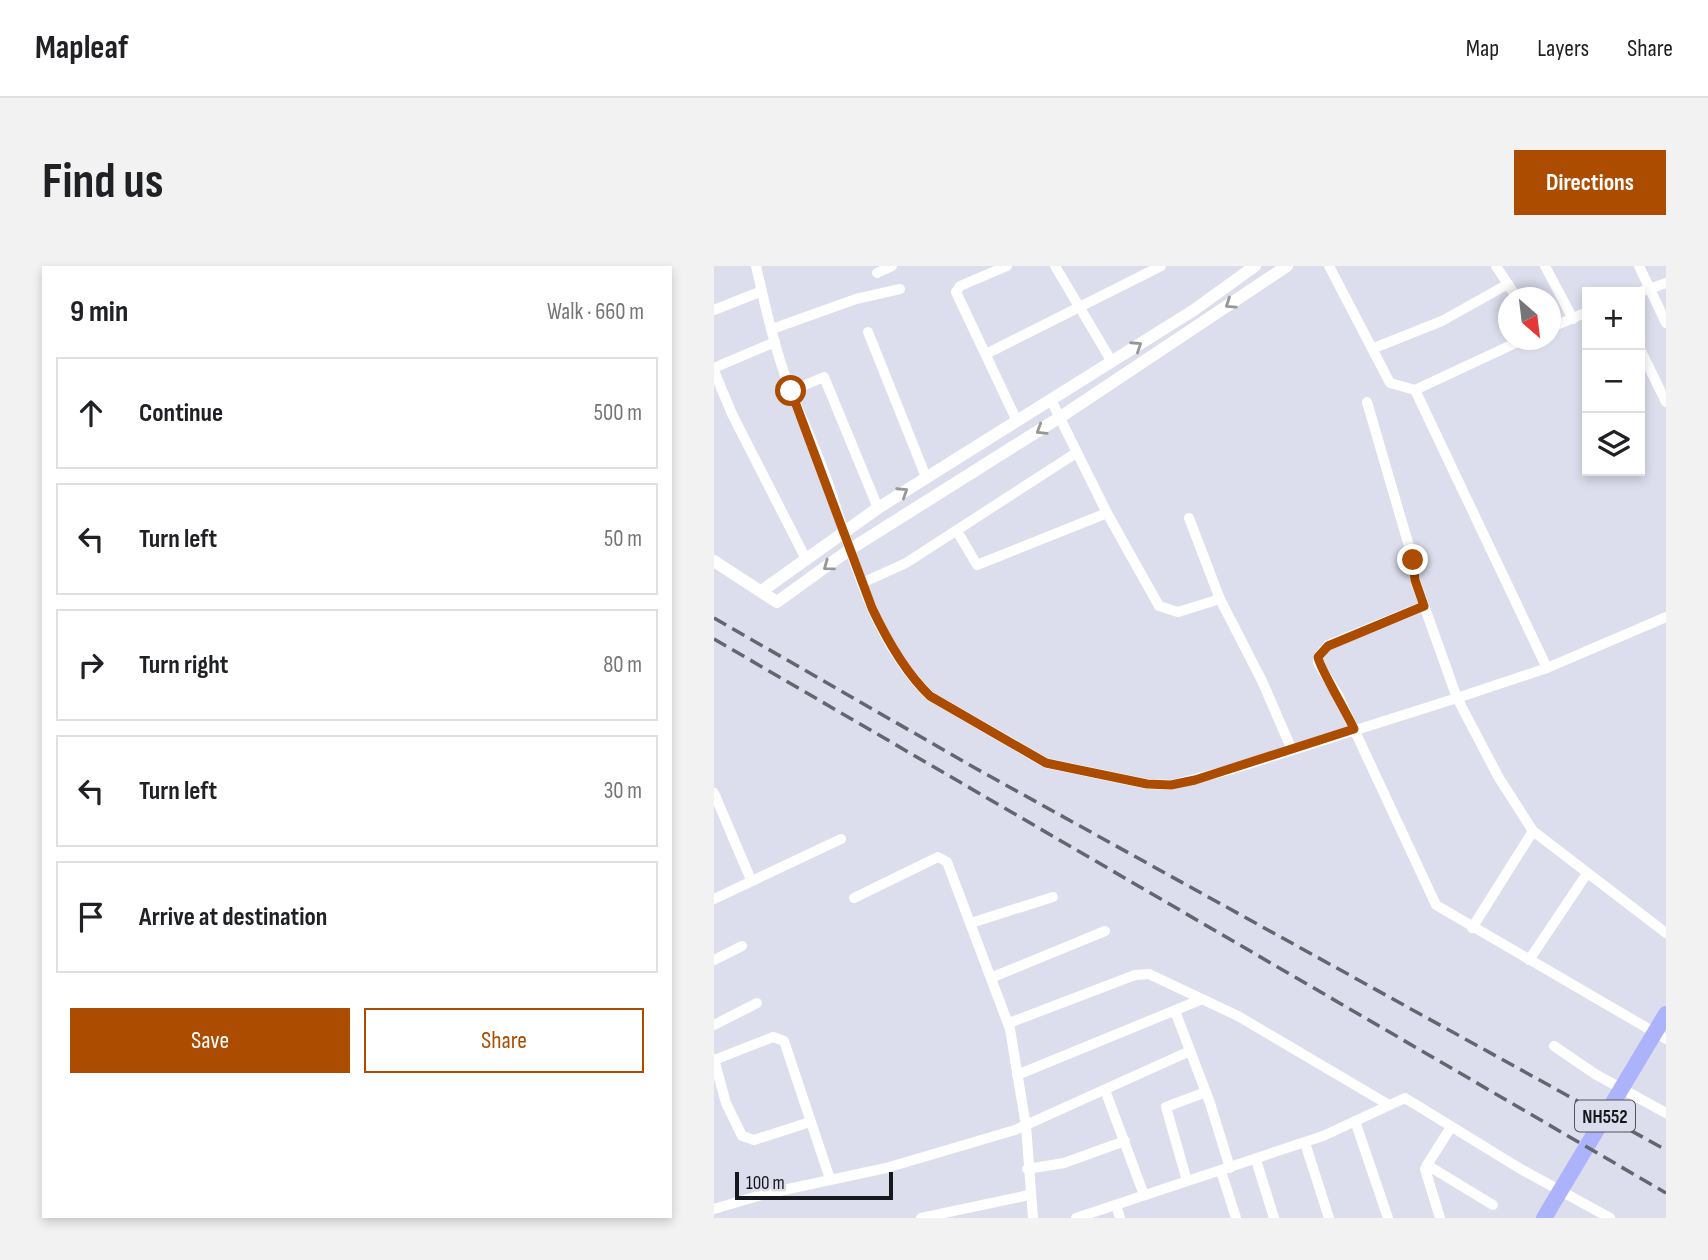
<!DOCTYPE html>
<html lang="en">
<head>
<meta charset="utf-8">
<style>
  body { margin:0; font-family:"Sofia Sans Condensed",sans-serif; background:#f2f2f2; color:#202124 }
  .controls { position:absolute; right:21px; top:21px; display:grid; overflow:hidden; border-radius:0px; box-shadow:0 4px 10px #0003 }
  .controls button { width:63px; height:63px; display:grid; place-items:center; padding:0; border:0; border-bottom:2px solid #e0e0e0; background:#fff; color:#202124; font:35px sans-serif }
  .compass { position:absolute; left:784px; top:21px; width:63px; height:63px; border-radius:50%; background:#fff; box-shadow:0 4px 10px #0003; rotate:152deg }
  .scale { position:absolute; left:21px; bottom:18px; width:158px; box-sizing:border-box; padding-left:7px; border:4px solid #17181d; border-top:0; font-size:19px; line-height:24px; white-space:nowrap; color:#17181d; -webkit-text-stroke:5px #dcdeed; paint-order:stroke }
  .stop { position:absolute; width:21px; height:21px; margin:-16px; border:5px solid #ac4c00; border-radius:50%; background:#fff }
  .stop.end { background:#ac4c00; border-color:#fff; box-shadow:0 2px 7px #0008 }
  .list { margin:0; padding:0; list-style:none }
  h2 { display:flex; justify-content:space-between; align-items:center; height:91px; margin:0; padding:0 28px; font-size:30px }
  h2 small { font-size:23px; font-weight:400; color:#757577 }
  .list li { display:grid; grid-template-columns:46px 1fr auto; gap:21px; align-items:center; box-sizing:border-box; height:112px; margin:0 14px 14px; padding:0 14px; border:2px solid #e0e0e0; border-radius:0px }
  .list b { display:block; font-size:26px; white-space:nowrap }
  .list em { font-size:23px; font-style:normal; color:#757577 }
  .actions { display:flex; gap:14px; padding:21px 28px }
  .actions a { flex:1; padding:16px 0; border:2px solid #ac4c00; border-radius:0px; text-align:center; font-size:24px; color:#ac4c00 }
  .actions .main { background:#ac4c00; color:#fff }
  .icon { flex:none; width:38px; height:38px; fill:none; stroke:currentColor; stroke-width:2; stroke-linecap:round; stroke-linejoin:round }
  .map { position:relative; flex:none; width:952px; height:952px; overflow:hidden; border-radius:0px }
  header { display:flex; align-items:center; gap:42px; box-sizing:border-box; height:98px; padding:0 35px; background:#fff; border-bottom:2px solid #e0e0e0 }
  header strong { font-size:33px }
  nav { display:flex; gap:38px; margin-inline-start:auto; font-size:24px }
  .intro { display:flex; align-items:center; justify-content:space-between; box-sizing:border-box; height:168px; padding:0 42px }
  h1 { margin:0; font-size:49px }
  .button { padding:18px 32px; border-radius:0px; background:#ac4c00; color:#fff; font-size:24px; font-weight:700 }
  main { display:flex; gap:42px; padding:0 42px }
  aside { flex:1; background:#fff; border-radius:0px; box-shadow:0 4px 10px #0003 }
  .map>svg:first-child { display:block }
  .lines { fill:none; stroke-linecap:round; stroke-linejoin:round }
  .minor { stroke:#fff; stroke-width:10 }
  .tertiary { stroke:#fff; stroke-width:12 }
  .trunk { stroke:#acb3fa; stroke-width:16 }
  .rail { stroke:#64656e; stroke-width:3.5; stroke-dasharray:14 7; stroke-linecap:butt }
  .oneway { stroke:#979799 }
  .route { stroke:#ac4c00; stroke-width:9 }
  .labels { text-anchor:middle; stroke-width:5; stroke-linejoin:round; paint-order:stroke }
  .shield { fill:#dcdeed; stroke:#52535b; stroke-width:2 }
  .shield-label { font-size:19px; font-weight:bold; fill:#17181d }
</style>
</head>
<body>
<header>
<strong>Mapleaf</strong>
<nav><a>Map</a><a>Layers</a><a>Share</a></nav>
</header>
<div class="intro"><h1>Find us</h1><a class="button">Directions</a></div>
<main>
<aside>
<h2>9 min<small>Walk · 660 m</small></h2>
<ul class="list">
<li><svg class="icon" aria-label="ahead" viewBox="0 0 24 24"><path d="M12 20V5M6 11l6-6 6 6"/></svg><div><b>Continue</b></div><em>500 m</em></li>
<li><svg class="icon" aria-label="left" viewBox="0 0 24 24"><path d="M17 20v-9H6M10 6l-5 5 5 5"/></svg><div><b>Turn left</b></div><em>50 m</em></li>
<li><svg class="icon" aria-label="right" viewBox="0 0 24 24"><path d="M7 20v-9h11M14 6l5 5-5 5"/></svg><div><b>Turn right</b></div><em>80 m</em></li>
<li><svg class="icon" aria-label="left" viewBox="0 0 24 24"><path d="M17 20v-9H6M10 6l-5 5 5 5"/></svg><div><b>Turn left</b></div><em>30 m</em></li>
<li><svg class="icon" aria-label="arrive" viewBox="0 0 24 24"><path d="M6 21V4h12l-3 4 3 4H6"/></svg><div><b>Arrive at destination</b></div></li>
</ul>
<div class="actions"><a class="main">Save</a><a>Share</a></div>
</aside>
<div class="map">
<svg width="952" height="952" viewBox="0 0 952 952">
  <rect width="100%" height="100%" fill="#dcdeed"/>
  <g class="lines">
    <!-- minor -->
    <g class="minor">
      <path d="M42,0C51,39 60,80 74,118C87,151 102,183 114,217C139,290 158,374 216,430L332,497L433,518L457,519L519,503L743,432L701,314L699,294L653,136"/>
      <path d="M293,0L246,20L242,26L303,155"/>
      <path d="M341,0L398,96"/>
      <path d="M615,0L676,117L701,124L808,74"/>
      <path d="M782,0L803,32"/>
      <path d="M831,0L859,53"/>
      <path d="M925,0L952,57"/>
      <path d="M163,7L178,0"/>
      <path d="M926,26L952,17"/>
      <path d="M0,44L48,25"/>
      <path d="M836,62L873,46"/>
      <path d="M58,63L142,33L186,23"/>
      <path d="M154,66L212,211"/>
      <path d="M660,82L728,55L794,18"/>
      <path d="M926,83L952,136"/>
      <path d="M272,88L447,0"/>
      <path d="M0,102L61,76"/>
      <path d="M0,105L18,148L92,293"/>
      <path d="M701,124L833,402"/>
      <path d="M77,125L110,111L164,242"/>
      <path d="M337,134L393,247L445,340L464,346L506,333"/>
      <path d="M475,252L506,333L548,415L578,484"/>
      <path d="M243,265L263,299L393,247"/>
      <path d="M148,317L192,297L362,187"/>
      <path d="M710,340L614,379L604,391V397L625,431L722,639L952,773"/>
      <path d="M952,351L833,402L743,432L785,512L819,565L952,667"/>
      <path d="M0,527L37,614"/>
      <path d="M140,632L224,591L233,596L296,763L312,860L319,952"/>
      <path d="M0,633L127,573"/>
      <path d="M257,657L339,631"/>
      <path d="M758,662L819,565"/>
      <path d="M0,694L28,680"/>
      <path d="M815,694L872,609"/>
      <path d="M279,711L391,665"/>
      <path d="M461,745L496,837L516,902"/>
      <path d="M295,757L421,709L435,708L524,750L675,839"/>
      <path d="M0,759L43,737"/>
      <path d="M840,780L881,808L952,847"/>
      <path d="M0,793L12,837L28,870L40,874L96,856"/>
      <path d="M0,794L59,771L70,775L116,913"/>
      <path d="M303,809L486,734"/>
      <path d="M391,824L430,929"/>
      <path d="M641,855L674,952"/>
      <path d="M737,861L713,899L779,939"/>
      <path d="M591,877L615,952"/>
      <path d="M542,894L560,952"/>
      <path d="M713,899L711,903L726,952"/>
      <path d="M313,903L350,897L411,875"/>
      <path d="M507,905L522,952"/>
      <path d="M473,915L452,841L492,826"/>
      <path d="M402,939L406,952"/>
      <path d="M0,943L51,928L172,902L301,864L476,785"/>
      <path d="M207,952L315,929"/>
      <path d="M362,952L609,870L691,832L805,902L896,952"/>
    </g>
    <!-- tertiary -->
    <g class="tertiary">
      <path d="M0,295L63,336L135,284L348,150L573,0"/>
      <path d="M49,324L164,242L480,44L541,0"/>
    </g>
    <!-- trunk -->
    <path class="trunk" d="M830,952L952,748"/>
    <!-- rail -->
    <g class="rail">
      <path d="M0,352L261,502L952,884"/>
      <path d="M0,373L952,927"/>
    </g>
  </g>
  <!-- one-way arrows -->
  <defs><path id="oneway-chevron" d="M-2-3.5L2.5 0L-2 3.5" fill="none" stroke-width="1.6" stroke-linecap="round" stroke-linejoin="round" transform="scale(1.75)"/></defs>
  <g class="oneway">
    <use href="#oneway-chevron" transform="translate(516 38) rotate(146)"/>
    <use href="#oneway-chevron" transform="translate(423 80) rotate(-33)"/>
    <use href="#oneway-chevron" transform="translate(327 164) rotate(148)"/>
    <use href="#oneway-chevron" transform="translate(189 226) rotate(-33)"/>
    <use href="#oneway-chevron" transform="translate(114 300) rotate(144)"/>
  </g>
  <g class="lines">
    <!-- route -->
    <path class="route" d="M77,125L158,342C173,374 191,406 216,430L332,497L433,518L457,519L481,514L640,463C634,449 604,399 604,391L614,380L710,340L701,314L699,294"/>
  </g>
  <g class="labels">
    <!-- shield labels -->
    <rect class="shield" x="861" y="834.5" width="60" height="31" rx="5"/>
    <g class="shield-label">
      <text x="891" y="857">NH552</text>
    </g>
  </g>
</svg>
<div class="controls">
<button>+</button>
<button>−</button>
<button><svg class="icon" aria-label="layers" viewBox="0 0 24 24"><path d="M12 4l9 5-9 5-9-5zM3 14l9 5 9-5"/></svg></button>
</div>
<svg class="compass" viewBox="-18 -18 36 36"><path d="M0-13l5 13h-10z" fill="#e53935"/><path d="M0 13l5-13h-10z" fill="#757577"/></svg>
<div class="scale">100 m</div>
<div class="stop" style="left:77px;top:125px"></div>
<div class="stop end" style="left:699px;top:294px"></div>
</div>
</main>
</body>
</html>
